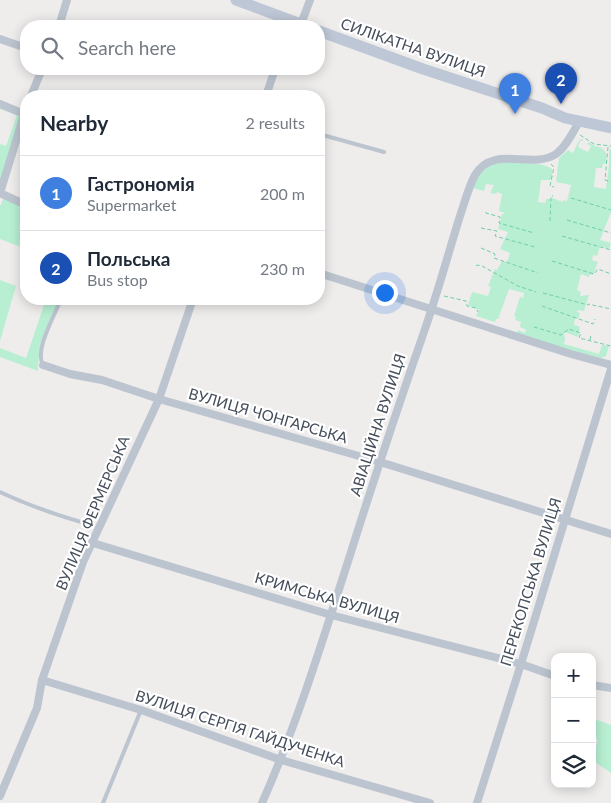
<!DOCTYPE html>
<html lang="en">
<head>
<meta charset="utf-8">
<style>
  body { margin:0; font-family:Lato,sans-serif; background:#f6f6f7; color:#1f2937 }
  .controls { position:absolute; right:15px; bottom:15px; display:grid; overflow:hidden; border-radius:10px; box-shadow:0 2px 12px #0003 }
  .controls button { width:45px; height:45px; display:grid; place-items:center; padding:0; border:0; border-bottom:1px solid #e0e1e3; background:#fff; color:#1f2937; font:25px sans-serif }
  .you { position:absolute; left:384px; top:292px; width:18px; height:18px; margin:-12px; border:4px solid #fff; border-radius:50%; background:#1a73e8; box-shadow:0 0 0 8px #1a73e833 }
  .badge { display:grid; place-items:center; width:32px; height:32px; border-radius:50%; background:#1458e1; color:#fff; font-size:16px; font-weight:700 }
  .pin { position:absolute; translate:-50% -41px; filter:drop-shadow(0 1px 2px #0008) }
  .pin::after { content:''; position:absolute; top:26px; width:18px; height:15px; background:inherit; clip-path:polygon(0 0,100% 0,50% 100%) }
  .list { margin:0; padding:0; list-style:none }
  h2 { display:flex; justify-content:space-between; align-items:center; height:65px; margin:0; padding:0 20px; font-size:21px }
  h2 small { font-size:16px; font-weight:400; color:#747a83 }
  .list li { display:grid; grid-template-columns:32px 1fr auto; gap:15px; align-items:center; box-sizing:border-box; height:75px; padding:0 20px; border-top:1px solid #e0e1e3 }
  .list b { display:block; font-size:19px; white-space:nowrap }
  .list p { margin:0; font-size:16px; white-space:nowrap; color:#747a83 }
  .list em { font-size:16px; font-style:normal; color:#747a83 }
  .icon { flex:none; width:28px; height:28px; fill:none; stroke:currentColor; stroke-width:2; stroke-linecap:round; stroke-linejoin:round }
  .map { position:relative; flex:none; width:611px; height:803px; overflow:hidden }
  .search { position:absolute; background:#fff; box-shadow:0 2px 12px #0003; left:20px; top:20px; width:305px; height:55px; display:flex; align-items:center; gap:12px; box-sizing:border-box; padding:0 18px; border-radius:20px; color:#747a83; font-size:19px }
  .panel { position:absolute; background:#fff; box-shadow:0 2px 12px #0003; left:20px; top:90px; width:305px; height:215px; border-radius:20px }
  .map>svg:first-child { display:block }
  .green { fill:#b8efd3 }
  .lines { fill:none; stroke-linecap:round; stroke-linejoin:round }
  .path { stroke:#70cea9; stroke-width:1; stroke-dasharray:4 2.5; stroke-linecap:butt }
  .lane { stroke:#bcc5cf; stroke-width:4 }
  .street { stroke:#bcc5cf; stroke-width:8 }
  .secondary { stroke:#bec7d6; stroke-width:11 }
  .labels { text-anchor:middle; stroke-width:4.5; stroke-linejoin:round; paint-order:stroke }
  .street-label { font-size:15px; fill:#444d5a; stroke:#fff }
</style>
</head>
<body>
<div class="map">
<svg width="611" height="803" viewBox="0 0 611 803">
  <rect width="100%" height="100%" fill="#efecec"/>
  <!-- green -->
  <g class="green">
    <path d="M0,100L24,111L0,185V144L6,146L17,115L0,109Z"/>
    <path d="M581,139H583L582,141H580L578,147L588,152L591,146L587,144L589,142L595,146L602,148L606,153L607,163L603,164L602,168H596L594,187L606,189L609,164V150L611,149V212L600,240L611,243L609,249L600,246L597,256L593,255L592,260L598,262L593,275L590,274L589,277L581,274L577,290L581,292L580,296L589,295L584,311L578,310L577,312L580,313L578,319L575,318L574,325L580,327L578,337L565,332L564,334L565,339L564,344L599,354L602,345L609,346L606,356L601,358L562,348L517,333L518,330L525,333L526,330L520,327L521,322L515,320L516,317L514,316L520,297L523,298L524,293L509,289L498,319H496L495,322L476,316L479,310L468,305L472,292L488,296L491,287L488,286L495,269L497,270L502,261L507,262L510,253L500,249L508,232L498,229L502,214H504L505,213L499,211L502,194L497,192L496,194L490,193L494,185L486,184L484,191L473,188C483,161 499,160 525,163C535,164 543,163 552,169V180H541L538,202L545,203L546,199H551L552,198L563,202V200L567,201L571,185L556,182L559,158L568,150L573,153L578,142Z"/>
    <path d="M4,198L26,206V249L0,239V206Z"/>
    <path d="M0,280L16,286L0,341Z"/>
    <path d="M46,299H60C50,322 38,344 38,371L0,357V348L26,358Z"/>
    <path d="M592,718L611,725V773L592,760L598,740L592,737Z"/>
  </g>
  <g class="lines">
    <!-- path -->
    <g class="path">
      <path d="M580,135L594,144L611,146"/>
      <path d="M608,147L605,180L611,182"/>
      <path d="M551,164L554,167L550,186L554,187"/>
      <path d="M571,198L611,210"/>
      <path d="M486,212V213L500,217L499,223L534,233"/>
      <path d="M567,220L611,233"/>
      <path d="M550,221L551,196H553"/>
      <path d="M481,228L497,231L495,236L535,247"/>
      <path d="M562,236L611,250"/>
      <path d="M481,248L495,254L494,258L538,273"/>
      <path d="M552,261L594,274L598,269L611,274"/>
      <path d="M476,266L477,265L482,266L518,286L536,292"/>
      <path d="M543,293L588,305V304L611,309"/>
      <path d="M444,296L466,301L467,306L476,308L478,312"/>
      <path d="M542,306L593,324L595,319"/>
      <path d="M534,327L561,335L569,329L581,333L579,338L611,346"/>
      <path d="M590,340L591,335"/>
    </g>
    <!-- lane -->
    <g class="lane">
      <path d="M319,134L384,152"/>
      <path d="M43,365C34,350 55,315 61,299"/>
      <path d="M0,492C32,507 65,518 99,527"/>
      <path d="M103,803L141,710"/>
    </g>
    <!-- street -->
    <g class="street">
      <path d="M301,24L310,0"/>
      <path d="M59,26L67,0"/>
      <path d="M0,39L26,48"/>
      <path d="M31,96L42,69"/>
      <path d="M266,96L275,69"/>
      <path d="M0,104L24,114"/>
      <path d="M0,193L26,108"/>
      <path d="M0,193L26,205"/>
      <path d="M319,273L571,354L611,365"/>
      <path d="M43,365L70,374L102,380L159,399L380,462L611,534"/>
      <path d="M93,543L331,615L521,664L555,676"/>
      <path d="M42,680L141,710L281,760L430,803"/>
      <path d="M592,685L611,688"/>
      <path d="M0,796L37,708L42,680L83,562L159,399L193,299"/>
      <path d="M262,803C298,722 324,636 351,552C375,476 400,401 426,326C438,291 448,255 459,219C464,205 468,188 475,175C493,144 532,170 556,154C566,147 573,132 579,122"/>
      <path d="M477,803L521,664L611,369"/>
    </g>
    <!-- secondary -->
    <g class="secondary">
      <path d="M236,0L306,26"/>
      <path d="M319,31L423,69L542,108L565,118L611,128"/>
    </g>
  </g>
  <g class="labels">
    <!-- street labels -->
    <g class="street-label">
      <text transform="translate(413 48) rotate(19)" y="5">СИЛІКАТНА ВУЛИЦЯ</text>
      <text transform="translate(268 416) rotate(16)" y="5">ВУЛИЦЯ ЧОНГАРСЬКА</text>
      <text transform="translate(378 425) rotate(-72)" y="5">АВІАЦІЙНА ВУЛИЦЯ</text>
      <text transform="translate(93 513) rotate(-67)" y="5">ВУЛИЦЯ ФЕРМЕРСЬКА</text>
      <text transform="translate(531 582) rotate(-73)" y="5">ПЕРЕКОПСЬКА ВУЛИЦЯ</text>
      <text transform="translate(327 598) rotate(16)" y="5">КРИМСЬКА ВУЛИЦЯ</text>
      <text transform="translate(240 729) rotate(18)" y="5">ВУЛИЦЯ СЕРГІЯ ГАЙДУЧЕНКА</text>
    </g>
  </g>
</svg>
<div class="controls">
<button>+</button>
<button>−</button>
<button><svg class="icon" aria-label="layers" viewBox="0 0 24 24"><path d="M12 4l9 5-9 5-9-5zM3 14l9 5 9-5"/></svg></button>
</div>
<div class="you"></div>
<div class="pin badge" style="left:515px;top:114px;background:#3f7fe0">1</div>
<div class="pin badge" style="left:561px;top:104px;background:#1a4fb4">2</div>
<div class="search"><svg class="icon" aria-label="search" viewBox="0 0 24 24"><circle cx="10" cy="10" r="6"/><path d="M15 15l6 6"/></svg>Search here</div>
<section class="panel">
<h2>Nearby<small>2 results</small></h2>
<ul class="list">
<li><span class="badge" style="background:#3f7fe0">1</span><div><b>Гастрономія</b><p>Supermarket</p></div><em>200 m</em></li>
<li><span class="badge" style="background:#1a4fb4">2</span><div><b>Польська</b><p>Bus stop</p></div><em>230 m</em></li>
</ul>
</section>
</div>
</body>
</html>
